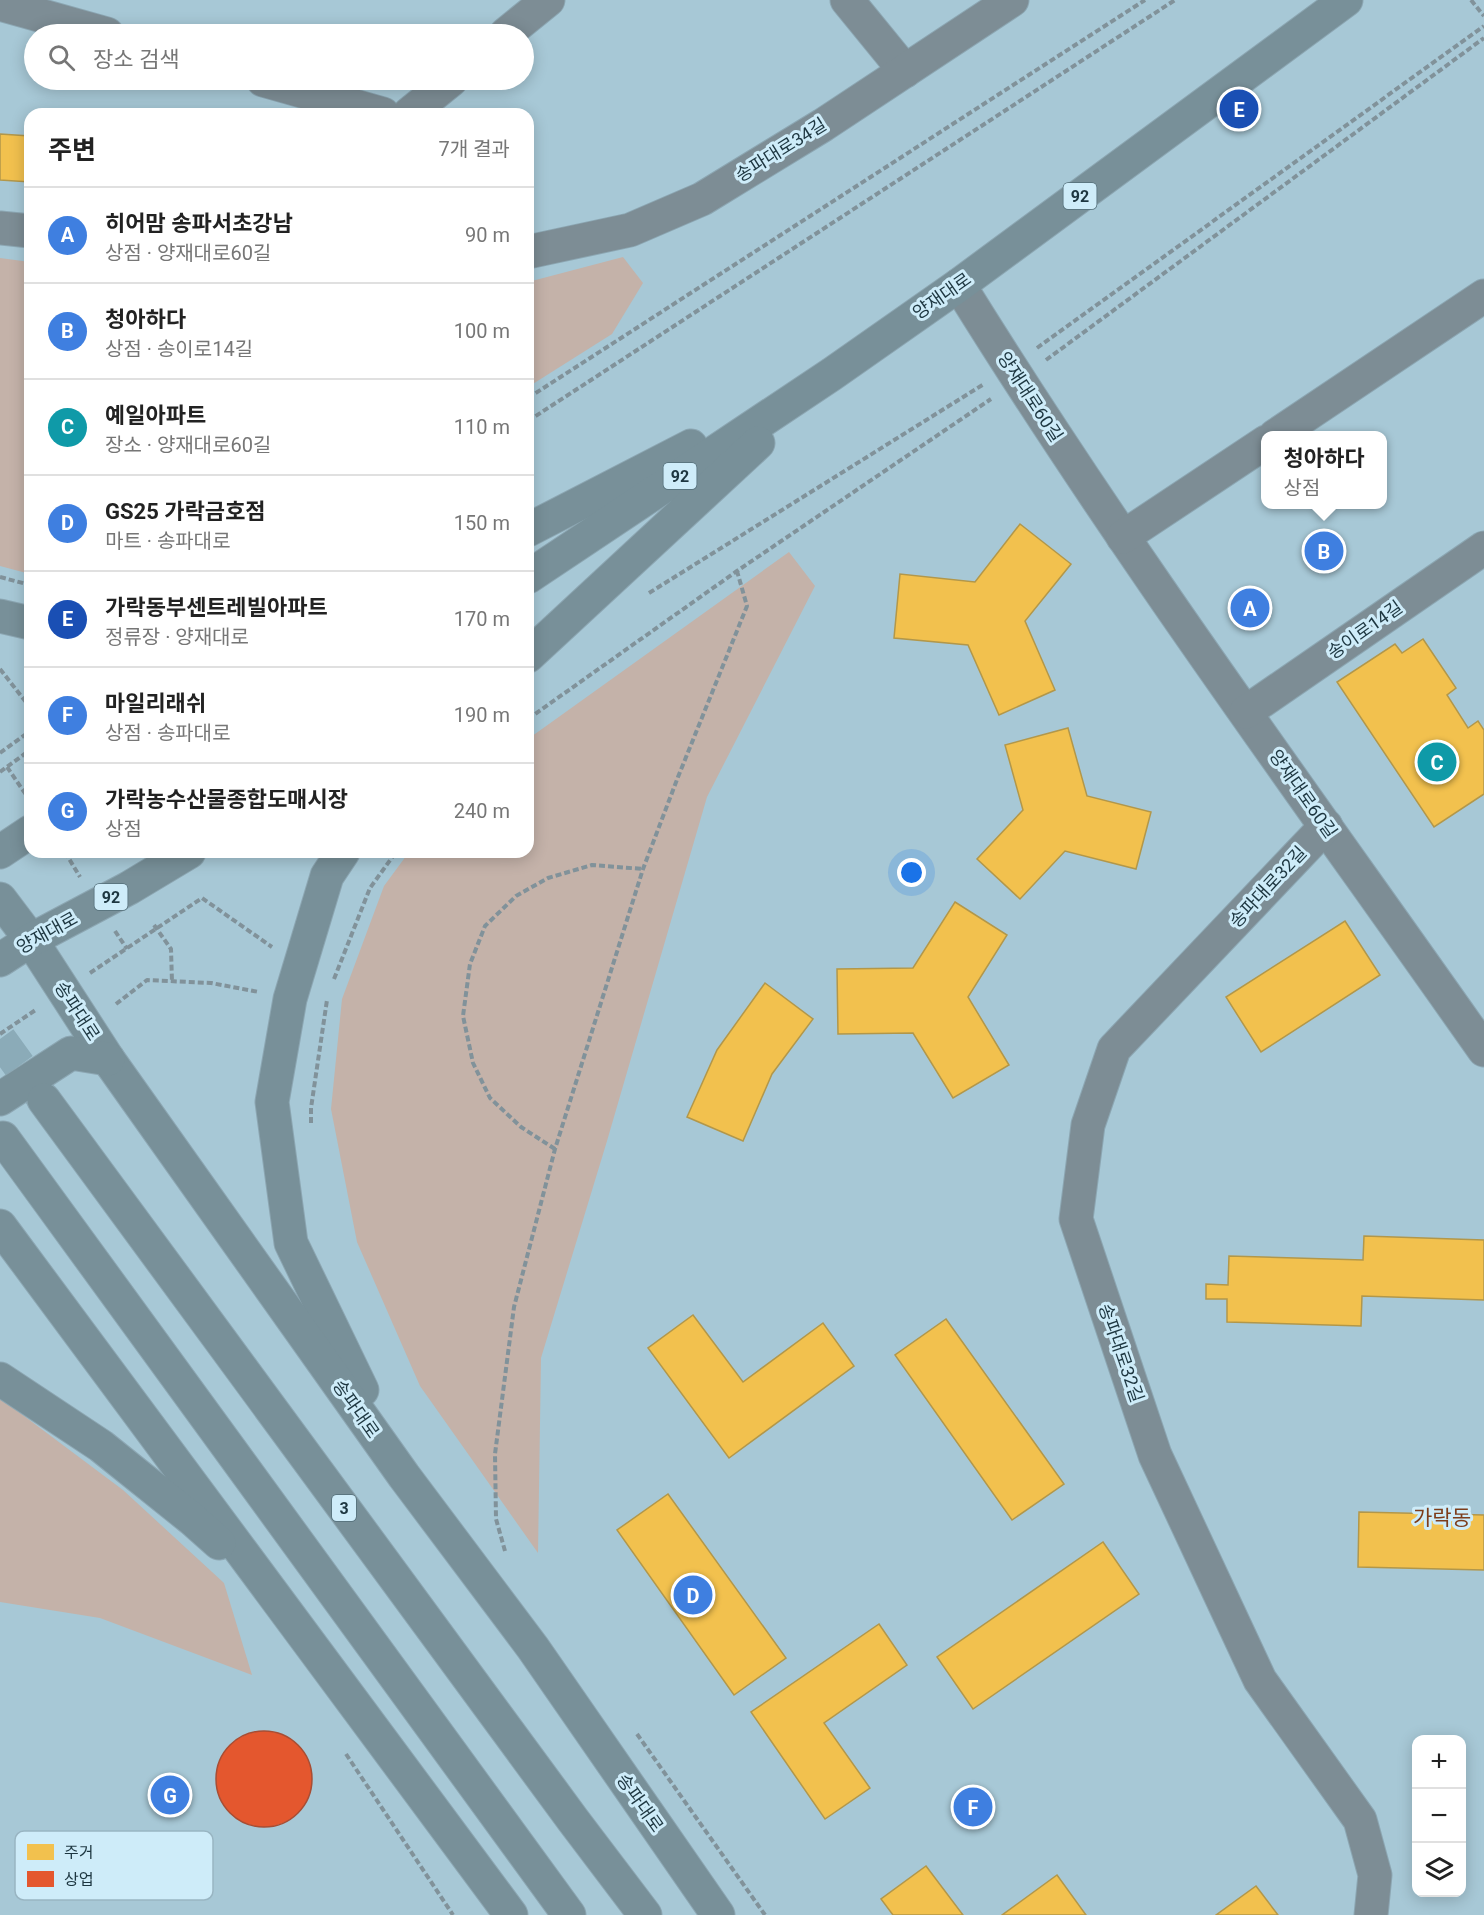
<!DOCTYPE html>
<html lang="ko">
<head>
<meta charset="utf-8">
<style>
  body { margin:0; font-family:Roboto,"Noto Sans KR",sans-serif; background:#f2f2f2; color:#222 }
  .controls { position:absolute; right:18px; bottom:18px; display:grid; overflow:hidden; border-radius:12px; box-shadow:0 3px 15px #0003 }
  .controls button { width:54px; height:54px; display:grid; place-items:center; padding:0; border:0; border-bottom:2px solid #e0e0e0; background:#fff; color:#222; font:30px sans-serif }
  .you { position:absolute; left:912px; top:873px; width:21px; height:21px; margin:-15px; border:4px solid #fff; border-radius:50%; background:#1a73e8; box-shadow:0 0 0 9px #1a73e833 }
  .badge { display:grid; place-items:center; width:39px; height:39px; border-radius:50%; background:#d93025; color:#fff; font-size:20px; font-weight:700 }
  .pin { position:absolute; translate:-50% -50%; border:3px solid #fff; box-shadow:0 2px 6px #0006 }
  .popup { position:absolute; left:1261px; top:431px; width:126px; height:78px; box-sizing:border-box; display:grid; place-content:center; border-radius:12px; background:#fff; filter:drop-shadow(0 2px 4px #0005); font-size:20px; white-space:nowrap; color:#767676 }
  .popup b { font-size:22px; color:#222 }
  .popup::after { content:''; position:absolute; left:50%; top:100%; margin-left:-12px; border:12px solid transparent; border-top-color:#fff }
  .list { margin:0; padding:0; list-style:none }
  h2 { display:flex; justify-content:space-between; align-items:center; height:78px; margin:0; padding:0 24px; font-size:26px }
  h2 small { font-size:20px; font-weight:400; color:#767676 }
  .list li { display:grid; grid-template-columns:39px 1fr auto; gap:18px; align-items:center; box-sizing:border-box; height:96px; padding:0 24px; border-top:2px solid #e0e0e0 }
  .list b { display:block; font-size:22px; white-space:nowrap }
  .list p { margin:0; font-size:20px; white-space:nowrap; color:#767676 }
  .list em { font-size:20px; font-style:normal; color:#767676 }
  .icon { flex:none; width:33px; height:33px; fill:none; stroke:currentColor; stroke-width:2; stroke-linecap:round; stroke-linejoin:round }
  .map { position:relative; flex:none; width:1484px; height:1915px; overflow:hidden }
  .search { position:absolute; background:#fff; box-shadow:0 3px 15px #0003; left:24px; top:24px; width:510px; height:66px; display:flex; align-items:center; gap:15px; box-sizing:border-box; padding:0 21px; border-radius:33px; color:#767676; font-size:22px }
  .panel { position:absolute; background:#fff; box-shadow:0 3px 15px #0003; left:24px; top:108px; width:510px; height:750px; border-radius:18px }
  .map>svg:first-child { display:block }
  .green { fill:#c4b2a9 }
  .homes { fill:#f2c14e; stroke:#b2974a; stroke-width:1.5 }
  .shops { fill:#e4572e; stroke:#a84d33; stroke-width:1.5 }
  .lines { fill:none; stroke-linecap:round; stroke-linejoin:round }
  .major-tunnel { stroke:#8babb8; stroke-width:33; stroke-dasharray:33 16; stroke-linecap:butt }
  .minor-casing { stroke:#8ca6b2; stroke-width:35 }
  .major-casing { stroke:#8ca6b2; stroke-width:35 }
  .path { stroke:#81929a; stroke-width:4; stroke-dasharray:6 3; stroke-linecap:butt }
  .minor { stroke:#7d8d95; stroke-width:33 }
  .major { stroke:#789099; stroke-width:33 }
  .labels { text-anchor:middle; stroke-width:6; stroke-linejoin:round; paint-order:stroke }
  .shield { fill:#ceecf9; stroke:#526d78; stroke-width:1.5 }
  .shield-label { font-size:16px; font-weight:bold; fill:#1d3640 }
  .street-label { font-size:18px; fill:#1d3640; stroke:#ceecf9 }
  .quarter-label { font-size:21px; fill:#7d3d1b; stroke:#ceecf9 }
  .key { fill:#ceecf9; stroke:#99b5c2; stroke-width:1.5 }
  .key-label { font-size:16px; fill:#1d3640 }
</style>
</head>
<body>
<div class="map">
<svg width="1484" height="1915" viewBox="0 0 1484 1915">
  <rect width="100%" height="100%" fill="#a7c8d6"/>
  <!-- green -->
  <g class="green">
    <path d="M623,257L643,283L612,334L528,387V282Z"/>
    <path d="M0,258L30,262V574L0,566Z"/>
    <path d="M789,552L815,586L707,797L607,1141L541,1358L538,1553L420,1386L357,1242L331,1109L342,999L384,886L409,852H528V739Z"/>
    <path d="M0,1398L123,1490L224,1583L252,1675L100,1618L0,1602Z"/>
  </g>
  <!-- homes -->
  <g class="homes">
    <path d="M0,134L30,136V182L0,180Z"/>
    <path d="M1020,524L1071,564L1025,621L1055,690L999,715L968,645L894,638L900,574L975,582Z"/>
    <path d="M1423,639L1456,688L1447,695L1468,728L1478,721L1484,730V794L1434,827L1337,682L1395,644L1402,653Z"/>
    <path d="M1068,728L1087,796L1151,812L1136,869L1065,851L1020,899L977,859L1023,810L1005,745Z"/>
    <path d="M955,902L1007,935L968,997L1009,1065L953,1098L913,1033L838,1034L837,969L913,968Z"/>
    <path d="M1345,921L1380,975L1261,1052L1226,997Z"/>
    <path d="M765,983L813,1019L772,1074L743,1141L687,1117L717,1050Z"/>
    <path d="M1364,1236L1484,1240V1300L1362,1296L1361,1326L1227,1322V1299H1206V1284L1228,1285L1229,1256L1363,1260Z"/>
    <path d="M693,1315L743,1382L823,1323L854,1366L729,1458L648,1348Z"/>
    <path d="M946,1319L1064,1484L1012,1520L895,1355Z"/>
    <path d="M668,1494L786,1658L734,1695L617,1530Z"/>
    <path d="M1359,1512L1484,1515V1570L1358,1567Z"/>
    <path d="M1103,1542L1139,1594L973,1709L937,1657Z"/>
    <path d="M879,1624L907,1665L824,1723L870,1788L825,1819L751,1712Z"/>
    <path d="M926,1866L963,1915H893L881,1899Z"/>
    <path d="M1057,1875L1086,1915H1002Z"/>
    <path d="M1256,1886L1278,1915H1216Z"/>
  </g>
  <!-- shops -->
  <circle class="shops" cx="264" cy="1779" r="48"/>
  <g class="lines">
    <!-- major-tunnel -->
    <path class="major-tunnel" d="M0,1039L44,1100"/>
    <!-- minor casing -->
    <g class="minor-casing">
      <g id="minor">
        <path d="M847,0L905,71"/>
        <path d="M0,4L107,34"/>
        <path d="M506,34L548,0"/>
        <path d="M263,80L383,114"/>
        <path d="M409,114L451,80"/>
        <path d="M0,228L30,231"/>
        <path d="M528,252L630,230L702,199L823,125L1012,0"/>
        <path d="M959,285C1122,548 1306,797 1484,1050"/>
        <path d="M1275,436L1484,296"/>
        <path d="M1123,537L1266,442"/>
        <path d="M1246,712L1484,548"/>
        <path d="M1326,826L1114,1049L1088,1125L1076,1219L1155,1455L1260,1680L1360,1820L1375,1875L1371,1915"/>
      </g>
    </g>
    <!-- major casing -->
    <g class="major-casing">
      <g id="major">
        <path d="M528,530L691,446"/>
        <path d="M528,577L832,374L959,285L1346,0"/>
        <path d="M0,616L30,623"/>
        <path d="M528,656L758,443"/>
        <path d="M0,852L30,832"/>
        <path d="M343,852L327,876L290,999L272,1102L291,1243L362,1390"/>
        <path d="M0,899L31,940L108,1059L404,1476L533,1648L718,1915"/>
        <path d="M0,960L31,940L129,888L189,852"/>
        <path d="M0,1099L71,1053L108,1059"/>
        <path d="M44,1100L573,1820L645,1915"/>
        <path d="M3,1138L569,1915"/>
        <path d="M0,1226L511,1915"/>
        <path d="M0,1379L101,1446L192,1519L219,1543"/>
      </g>
    </g>
    <!-- path -->
    <g class="path">
      <path d="M1471,0L1484,16"/>
      <path d="M1037,348L1484,26"/>
      <path d="M1046,360L1484,38"/>
      <path d="M528,398L1145,0"/>
      <path d="M528,421L1175,0"/>
      <path d="M0,577L30,585"/>
      <path d="M649,593L984,384"/>
      <path d="M0,669L29,706"/>
      <path d="M528,719L737,571L991,399"/>
      <path d="M26,734L30,740"/>
      <path d="M0,753L26,734L30,698"/>
      <path d="M7,767L29,799"/>
      <path d="M0,772L30,750"/>
      <path d="M65,852L80,877"/>
      <path d="M154,925L171,949L172,982"/>
      <path d="M115,931L127,949"/>
      <path d="M90,973L202,898L272,947"/>
      <path d="M334,979L370,888L396,852"/>
      <path d="M116,1004L147,980L211,983L259,992"/>
      <path d="M0,1034L37,1009"/>
      <path d="M311,1123V1108L327,1000"/>
      <path d="M555,1149L521,1127L490,1098L473,1063L463,1016L470,964L485,926L516,896L548,878L592,865L643,869"/>
      <path d="M505,1551L496,1519L495,1454L514,1307L555,1149L643,869L678,777L747,606L737,571"/>
      <path d="M637,1734L765,1915"/>
      <path d="M346,1754L453,1915"/>
    </g>
    <!-- minor -->
    <use href="#minor" class="minor"/>
    <!-- major -->
    <use href="#major" class="major"/>
  </g>
  <g class="labels">
    <!-- shield labels -->
    <g class="shield">
      <rect x="1063.5" y="183" width="33" height="26" rx="4.5"/>
      <rect x="663.5" y="463" width="33" height="26" rx="4.5"/>
      <rect x="94.5" y="884" width="33" height="26" rx="4.5"/>
      <rect x="332" y="1495" width="24" height="26" rx="4.5"/>
    </g>
    <g class="shield-label">
      <text x="1080" y="202">92</text>
      <text x="680" y="482">92</text>
      <text x="111" y="903">92</text>
      <text x="344" y="1514">3</text>
    </g>
    <!-- street labels -->
    <g class="street-label">
      <text transform="translate(781 150) rotate(-32)" y="6">송파대로34길</text>
      <text transform="translate(942 296) rotate(-35)" y="6">양재대로</text>
      <text transform="translate(1030 397) rotate(57)" y="6">양재대로60길</text>
      <text transform="translate(1365 630) rotate(-35)" y="6">송이로14길</text>
      <text transform="translate(1303 794) rotate(55)" y="6">양재대로60길</text>
      <text transform="translate(1268 887) rotate(-47)" y="6">송파대로32길</text>
      <text transform="translate(47 933) rotate(-29)" y="6">양재대로</text>
      <text transform="translate(77 1011) rotate(57)" y="6">송파대로</text>
      <text transform="translate(1121 1353) rotate(71)" y="6">송파대로32길</text>
      <text transform="translate(356 1409) rotate(55)" y="6">송파대로</text>
      <text transform="translate(640 1803) rotate(55)" y="6">송파대로</text>
    </g>
    <!-- quarter labels -->
    <g class="quarter-label">
      <text x="1442" y="1525">가락동</text>
    </g>
  </g>
  <!-- legend -->
  <rect x="15" y="1831" width="198" height="69" rx="9" class="key"/>
  <rect x="27" y="1844" width="27" height="16" fill="#f2c14e"/>
  <rect x="27" y="1871" width="27" height="16" fill="#e4572e"/>
  <g class="key-label">
    <text x="64" y="1858">주거</text>
    <text x="64" y="1885">상업</text>
  </g>
</svg>
<div class="controls">
<button>+</button>
<button>−</button>
<button><svg class="icon" aria-label="layers" viewBox="0 0 24 24"><path d="M12 4l9 5-9 5-9-5zM3 14l9 5 9-5"/></svg></button>
</div>
<div class="you"></div>
<div class="pin badge" style="left:1250px;top:608px;background:#3f7fe0">A</div>
<div class="pin badge" style="left:1324px;top:551px;background:#3f7fe0">B</div>
<div class="popup"><b>청아하다</b>상점</div>
<div class="pin badge" style="left:1437px;top:762px;background:#0f9aa8">C</div>
<div class="pin badge" style="left:693px;top:1595px;background:#3f7fe0">D</div>
<div class="pin badge" style="left:1239px;top:109px;background:#1a4fb4">E</div>
<div class="pin badge" style="left:973px;top:1807px;background:#3f7fe0">F</div>
<div class="pin badge" style="left:170px;top:1795px;background:#3f7fe0">G</div>
<div class="search"><svg class="icon" aria-label="search" viewBox="0 0 24 24"><circle cx="10" cy="10" r="6"/><path d="M15 15l6 6"/></svg>장소 검색</div>
<section class="panel">
<h2>주변<small>7개 결과</small></h2>
<ul class="list">
<li><span class="badge" style="background:#3f7fe0">A</span><div><b>히어맘 송파서초강남</b><p>상점 · 양재대로60길</p></div><em>90 m</em></li>
<li><span class="badge" style="background:#3f7fe0">B</span><div><b>청아하다</b><p>상점 · 송이로14길</p></div><em>100 m</em></li>
<li><span class="badge" style="background:#0f9aa8">C</span><div><b>예일아파트</b><p>장소 · 양재대로60길</p></div><em>110 m</em></li>
<li><span class="badge" style="background:#3f7fe0">D</span><div><b>GS25 가락금호점</b><p>마트 · 송파대로</p></div><em>150 m</em></li>
<li><span class="badge" style="background:#1a4fb4">E</span><div><b>가락동부센트레빌아파트</b><p>정류장 · 양재대로</p></div><em>170 m</em></li>
<li><span class="badge" style="background:#3f7fe0">F</span><div><b>마일리래쉬</b><p>상점 · 송파대로</p></div><em>190 m</em></li>
<li><span class="badge" style="background:#3f7fe0">G</span><div><b>가락농수산물종합도매시장</b><p>상점</p></div><em>240 m</em></li>
</ul>
</section>
</div>
</body>
</html>
